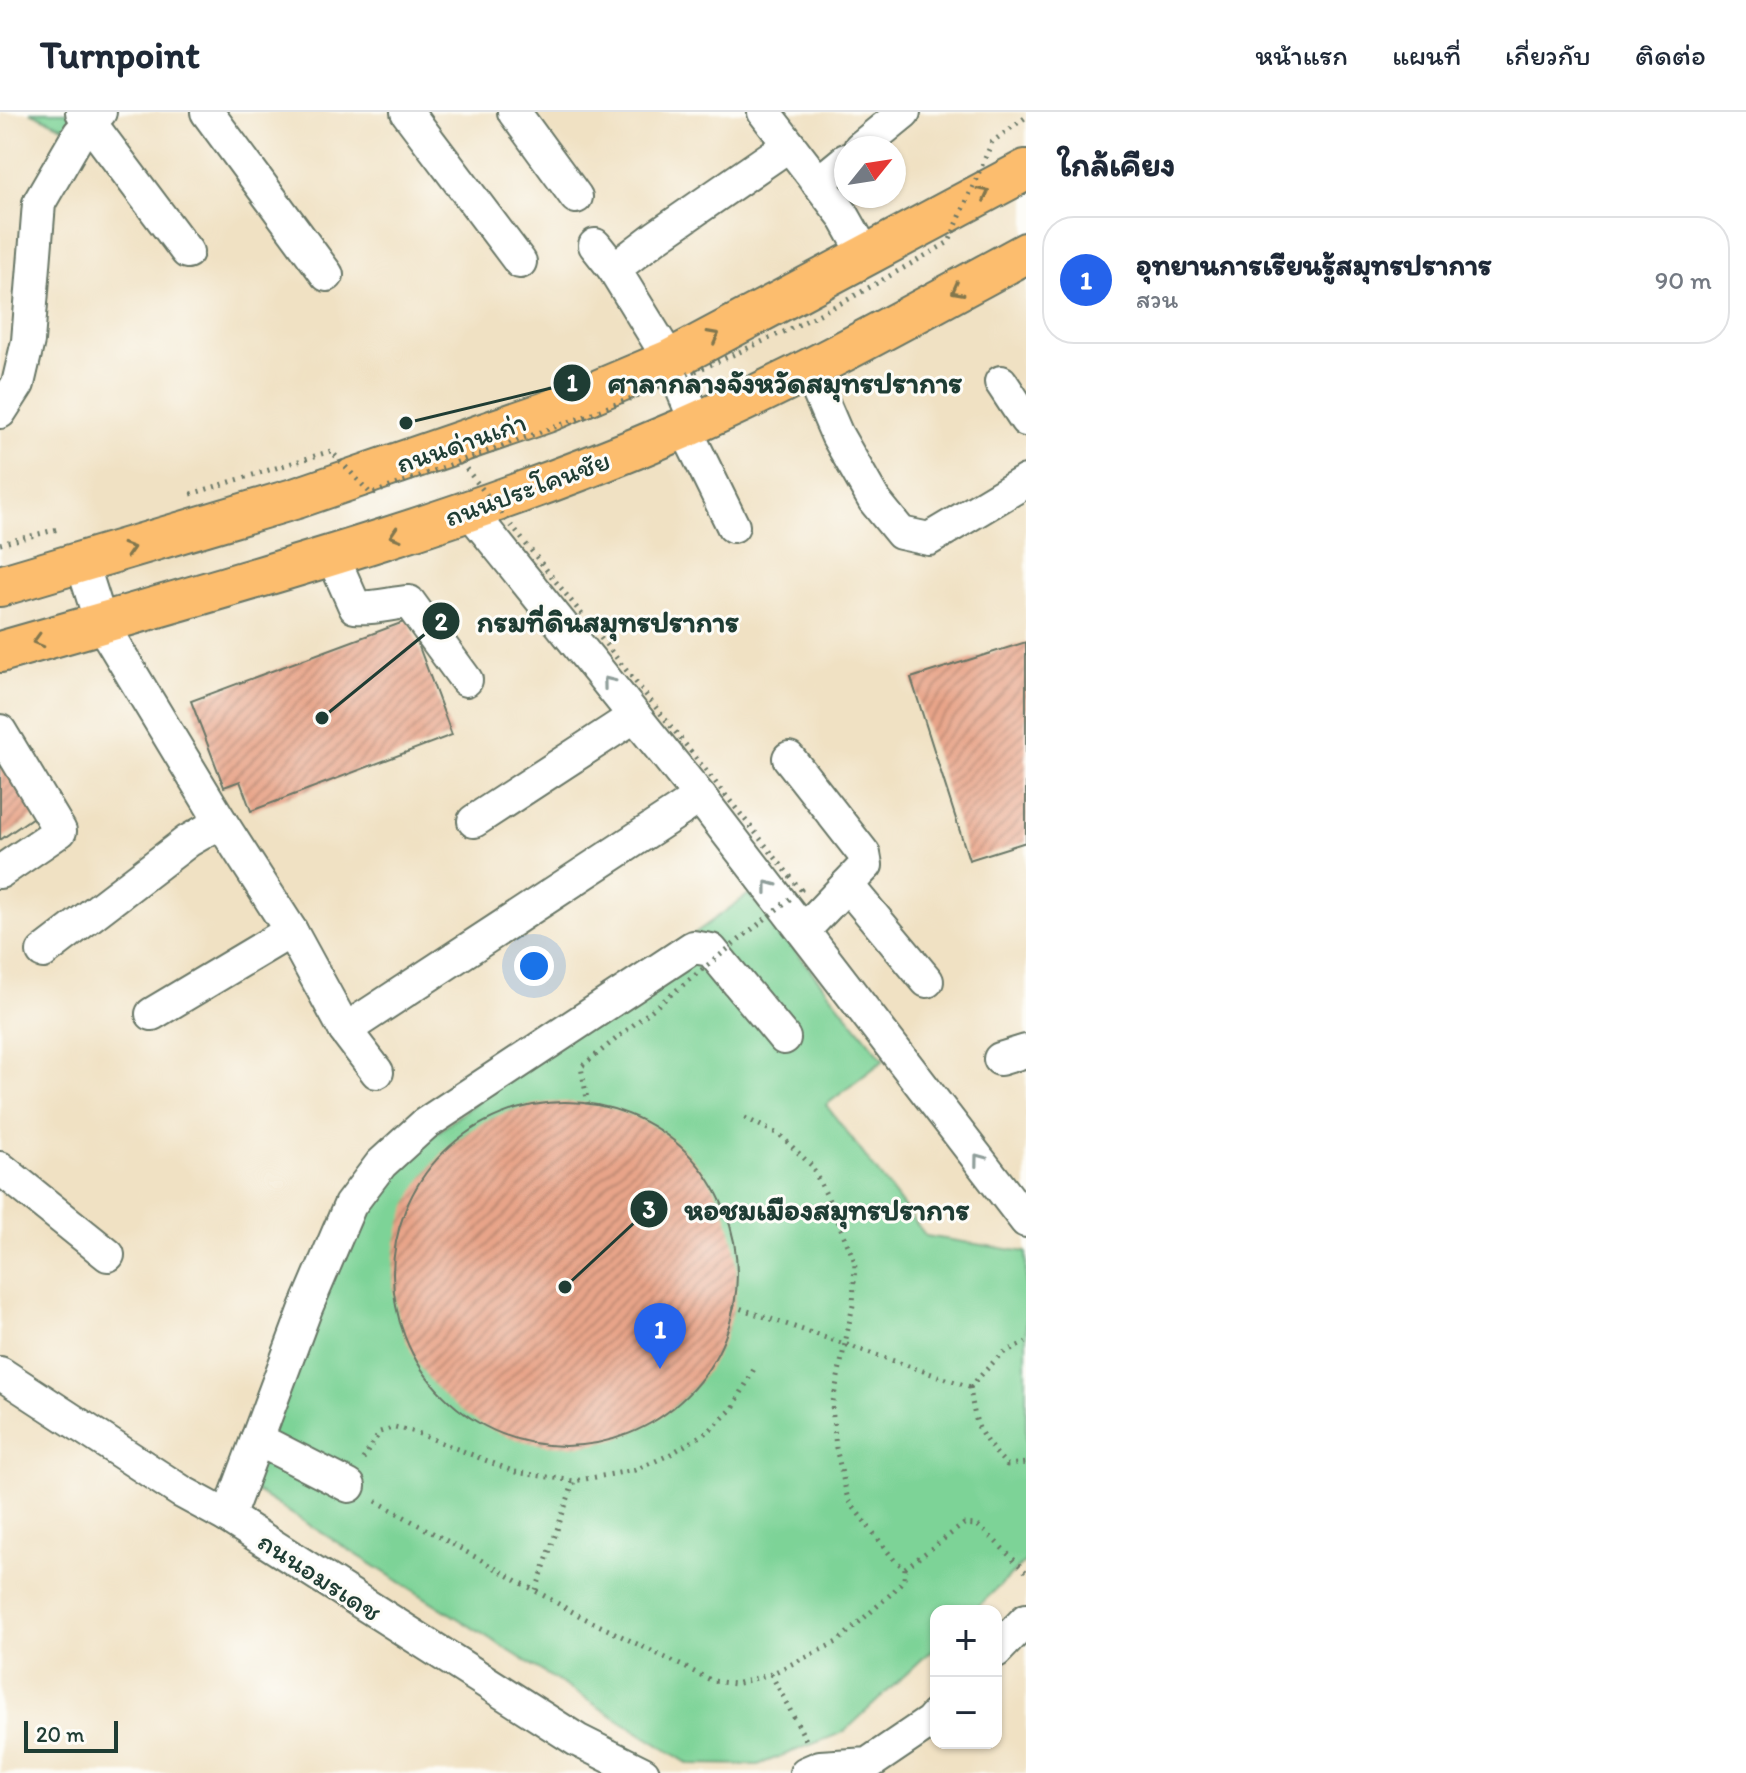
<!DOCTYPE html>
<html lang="th">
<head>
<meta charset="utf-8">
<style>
  body { margin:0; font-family:Itim,"Playpen Sans Thai",sans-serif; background:#f6f6f7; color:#1f2937 }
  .controls { position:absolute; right:24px; bottom:24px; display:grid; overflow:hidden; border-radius:16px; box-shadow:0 2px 6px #0004 }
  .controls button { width:72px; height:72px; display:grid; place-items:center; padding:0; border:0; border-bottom:2px solid #e0e1e3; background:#fff; color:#1f2937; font:40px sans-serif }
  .compass { position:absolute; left:834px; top:24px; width:72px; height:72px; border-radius:50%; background:#fff; box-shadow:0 2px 6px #0004; rotate:60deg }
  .scale { position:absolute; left:24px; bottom:20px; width:94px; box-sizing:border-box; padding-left:8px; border:4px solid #1f3d34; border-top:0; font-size:22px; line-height:28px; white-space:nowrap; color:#1f3d34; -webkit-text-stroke:6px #fdfcf7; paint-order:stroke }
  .you { position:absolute; left:534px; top:854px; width:28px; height:28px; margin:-20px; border:6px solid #fff; border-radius:50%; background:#1a73e8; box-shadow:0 0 0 12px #1a73e833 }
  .badge { display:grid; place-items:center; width:52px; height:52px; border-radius:50%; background:#2563eb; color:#fff; font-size:26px; font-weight:700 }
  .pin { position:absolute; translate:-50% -66px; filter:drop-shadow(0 2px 4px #0008) }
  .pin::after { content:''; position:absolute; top:42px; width:28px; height:24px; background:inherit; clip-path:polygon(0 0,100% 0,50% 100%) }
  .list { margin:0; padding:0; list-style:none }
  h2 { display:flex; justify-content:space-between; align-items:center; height:104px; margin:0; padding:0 32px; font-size:34px }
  h2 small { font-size:26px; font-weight:400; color:#747a83 }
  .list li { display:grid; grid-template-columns:52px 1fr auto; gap:24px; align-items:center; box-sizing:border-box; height:128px; margin:0 16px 16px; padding:0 16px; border:2px solid #e0e1e3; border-radius:32px }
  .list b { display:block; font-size:30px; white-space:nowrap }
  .list p { margin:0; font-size:26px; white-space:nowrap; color:#747a83 }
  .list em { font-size:26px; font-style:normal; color:#747a83 }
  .map { position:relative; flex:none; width:1026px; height:1661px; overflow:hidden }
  header { display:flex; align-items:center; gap:48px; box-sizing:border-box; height:112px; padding:0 40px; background:#fff; border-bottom:2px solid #e0e1e3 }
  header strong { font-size:38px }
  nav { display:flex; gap:44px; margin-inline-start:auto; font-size:28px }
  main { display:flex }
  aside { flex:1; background:#fff }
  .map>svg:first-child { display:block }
  .park { fill:#7dd397; stroke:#4e8866; stroke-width:2 }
  .building { fill:url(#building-hatch) }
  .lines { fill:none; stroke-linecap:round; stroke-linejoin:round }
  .minor-casing { stroke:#687666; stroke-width:36 }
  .major-casing { stroke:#687666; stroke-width:44 }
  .path { stroke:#687666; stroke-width:5; stroke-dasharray:2 6; stroke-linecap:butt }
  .minor { stroke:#fff; stroke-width:32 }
  .major { stroke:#fcbd6e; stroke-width:40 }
  .path-bridge { stroke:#687666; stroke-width:5; stroke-dasharray:2 6; stroke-linecap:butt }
  .oneway { stroke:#82774e }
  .oneway2 { stroke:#8f9e9a }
  .labels { text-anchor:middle; stroke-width:6; stroke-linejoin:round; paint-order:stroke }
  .street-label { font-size:28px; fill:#1f3d34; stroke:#fdfcf7 }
  .leader { fill:none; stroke:#1f3d34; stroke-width:3 }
  .callout-dot { fill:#1f3d34; stroke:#fdfcf7; stroke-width:3 }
  .mark-label { font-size:24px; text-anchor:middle; font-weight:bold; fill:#fff }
  .callout-label { font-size:30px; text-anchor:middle; font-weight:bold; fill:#1f3d34; stroke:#fdfcf7; stroke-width:6; stroke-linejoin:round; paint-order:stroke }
</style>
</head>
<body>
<header>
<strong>Turnpoint</strong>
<nav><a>หน้าแรก</a><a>แผนที่</a><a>เกี่ยวกับ</a><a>ติดต่อ</a></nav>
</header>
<main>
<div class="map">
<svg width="1026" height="1661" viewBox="0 0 1026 1661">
  <defs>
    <pattern id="building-hatch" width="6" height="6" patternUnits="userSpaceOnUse" patternTransform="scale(2)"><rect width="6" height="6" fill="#e8a489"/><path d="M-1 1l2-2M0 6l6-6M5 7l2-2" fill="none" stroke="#bb8771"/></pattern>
  </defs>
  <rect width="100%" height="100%" fill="#fdfcf7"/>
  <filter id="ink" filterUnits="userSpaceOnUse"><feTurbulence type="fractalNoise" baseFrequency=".0125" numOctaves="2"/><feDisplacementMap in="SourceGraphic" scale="16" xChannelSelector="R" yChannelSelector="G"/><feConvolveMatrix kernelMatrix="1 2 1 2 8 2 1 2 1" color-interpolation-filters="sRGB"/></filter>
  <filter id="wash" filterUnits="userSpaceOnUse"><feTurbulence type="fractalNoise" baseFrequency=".006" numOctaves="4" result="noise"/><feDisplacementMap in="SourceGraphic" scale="32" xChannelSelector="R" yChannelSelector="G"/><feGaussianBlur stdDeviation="1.8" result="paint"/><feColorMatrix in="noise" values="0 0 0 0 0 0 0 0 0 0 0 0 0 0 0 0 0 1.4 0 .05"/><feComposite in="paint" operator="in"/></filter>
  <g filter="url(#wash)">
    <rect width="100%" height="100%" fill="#f0e1c3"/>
    <!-- park -->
    <g class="park">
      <path d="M30,0H106L79,22Z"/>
      <path d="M749,782L884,948L826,993L926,1124L1026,1140V1449L973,1499H936V1534L844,1620L758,1653L689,1652L246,1373L372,1071L691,824Z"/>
    </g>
    <g id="blocks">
      <!-- building -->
      <g class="building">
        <path d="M409,508L452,623L251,699L240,669L224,675L191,589Z"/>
        <path d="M1026,530V730L969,748L911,566Z"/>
        <path d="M0,649L36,703L0,728Z"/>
        <circle cx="565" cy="1162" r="172"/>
      </g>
    </g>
  </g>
  <g filter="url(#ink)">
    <use href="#blocks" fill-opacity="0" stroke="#687666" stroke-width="2"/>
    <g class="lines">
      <!-- minor casing -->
      <g class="minor-casing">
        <g id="minor">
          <path d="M82,0L187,140"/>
          <path d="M207,0L327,163"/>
          <path d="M407,0L520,150"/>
          <path d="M514,0L576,85"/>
          <path d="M764,0L843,103L866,144"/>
          <path d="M860,36L904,0"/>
          <path d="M818,71L846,48"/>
          <path d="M595,133L614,157"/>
          <path d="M809,258L837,323L874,388L901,421L929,427L1026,369"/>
          <path d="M1001,270L1026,308"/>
          <path d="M0,300L18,272L28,229L39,91L79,22L100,0"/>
          <path d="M696,310L670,248L614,157L656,125L789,33"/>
          <path d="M685,316L733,414"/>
          <path d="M469,398L700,685L1026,1109"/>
          <path d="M332,443L355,495C375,497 390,491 409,490L466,568"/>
          <path d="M82,451L101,511L221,710L291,819L345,918L377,960"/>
          <path d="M0,619L60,719L0,760"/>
          <path d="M789,646L864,742L866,753L804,818"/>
          <path d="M474,709L635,604"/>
          <path d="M847,773L927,869"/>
          <path d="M43,840L188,729L221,710"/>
          <path d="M152,902L291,819"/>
          <path d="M345,918L700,685"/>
          <path d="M1000,947L1026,939"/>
          <path d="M0,1056L108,1143"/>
          <path d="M0,1261L182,1380L228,1405L577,1628L643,1661"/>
          <path d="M257,1327L349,1374"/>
          <path d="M228,1405L306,1196L350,1093L381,1052L425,1012L693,835L711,838L784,926"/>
          <path d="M996,1539L1026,1508"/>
          <path d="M806,1661L820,1655L868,1652L930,1610L936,1603"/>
        </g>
      </g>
      <!-- major casing -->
      <g class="major-casing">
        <g id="major">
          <path d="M0,474L297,386L547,300L670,248L1026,58"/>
          <path d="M0,540C230,474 462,412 682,317C801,266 913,202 1026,141"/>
        </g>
      </g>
      <!-- path -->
      <g class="path">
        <path d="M0,432L58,417"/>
        <path d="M733,1194L970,1275"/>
        <path d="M970,1275C975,1314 979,1324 1007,1353L1026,1351"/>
        <path d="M970,1275L1001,1242L1026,1230"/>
        <path d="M363,1347L380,1320L395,1315L415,1320L515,1360L574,1369L635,1358L669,1343L710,1318L733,1296L754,1257"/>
        <path d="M376,1389L580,1504L713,1569L735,1572L771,1562L837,1530L893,1480L904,1467L905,1456L895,1449L848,1388L836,1336L832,1294L853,1193L855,1150L828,1086L811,1053L780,1023L743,1005"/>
        <path d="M905,1456L964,1412L977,1413L993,1427L1026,1460"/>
        <path d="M536,1478L574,1369"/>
        <path d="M771,1562L806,1628"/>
      </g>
      <!-- minor -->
      <use href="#minor" class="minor"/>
      <!-- major -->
      <use href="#major" class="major"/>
      <!-- path-bridge -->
      <g class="path-bridge">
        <path d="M191,382L331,339L371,382L460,349"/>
        <path d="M588,992L581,955L801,778L460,349L577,307L650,279L728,245L788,218L849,187L949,130L992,30L1026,5"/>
      </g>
    </g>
    <!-- one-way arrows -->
    <defs><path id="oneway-chevron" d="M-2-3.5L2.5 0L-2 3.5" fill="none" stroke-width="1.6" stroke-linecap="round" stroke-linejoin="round" transform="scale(2)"/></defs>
    <g class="oneway">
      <use href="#oneway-chevron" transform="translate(984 81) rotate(-28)"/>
      <use href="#oneway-chevron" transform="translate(957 178) rotate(152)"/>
      <use href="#oneway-chevron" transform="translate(714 224) rotate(-28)"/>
      <use href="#oneway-chevron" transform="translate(395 423) rotate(162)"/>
      <use href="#oneway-chevron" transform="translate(129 437) rotate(-17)"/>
      <use href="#oneway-chevron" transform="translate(38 529) rotate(164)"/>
    </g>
    <g class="oneway2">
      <use href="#oneway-chevron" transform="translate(608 570) rotate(-129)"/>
      <use href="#oneway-chevron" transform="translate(769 774) rotate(-128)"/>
      <use href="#oneway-chevron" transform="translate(979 1047) rotate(-127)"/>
    </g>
  </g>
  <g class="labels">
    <!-- street labels -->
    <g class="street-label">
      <text transform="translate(461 330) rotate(-19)" y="10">ถนนด่านเก่า</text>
      <text transform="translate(527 376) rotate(-20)" y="10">ถนนประโคนชัย</text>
      <text transform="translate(320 1464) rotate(33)" y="10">ถนนอมรเดช</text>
    </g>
  </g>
  <!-- callouts -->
  <path class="leader" d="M406 311L572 271M322 606L441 509M565 1175L649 1097"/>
  <g class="callout-dot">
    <circle cx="406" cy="311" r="8"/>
    <circle cx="322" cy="606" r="8"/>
    <circle cx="565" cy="1175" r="8"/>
    <circle cx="572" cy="271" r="20"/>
    <circle cx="441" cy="509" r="20"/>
    <circle cx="649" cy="1097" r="20"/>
  </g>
  <g class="mark-label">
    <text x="572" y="279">1</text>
    <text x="441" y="518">2</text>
    <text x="649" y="1106">3</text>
  </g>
  <g class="callout-label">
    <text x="785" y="281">ศาลากลางจังหวัดสมุทรปราการ</text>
    <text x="608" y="520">กรมที่ดินสมุทรปราการ</text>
    <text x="827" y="1108">หอชมเมืองสมุทรปราการ</text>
  </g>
</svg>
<div class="controls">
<button>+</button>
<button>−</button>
</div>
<svg class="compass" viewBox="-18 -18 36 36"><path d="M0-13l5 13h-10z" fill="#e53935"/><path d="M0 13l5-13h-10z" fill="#747a83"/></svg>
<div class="scale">20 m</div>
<div class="you"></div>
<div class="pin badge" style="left:660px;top:1257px">1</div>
</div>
<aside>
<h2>ใกล้เคียง<small></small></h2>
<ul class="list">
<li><span class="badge">1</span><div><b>อุทยานการเรียนรู้สมุทรปราการ</b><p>สวน</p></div><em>90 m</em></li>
</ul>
</aside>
</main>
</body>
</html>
